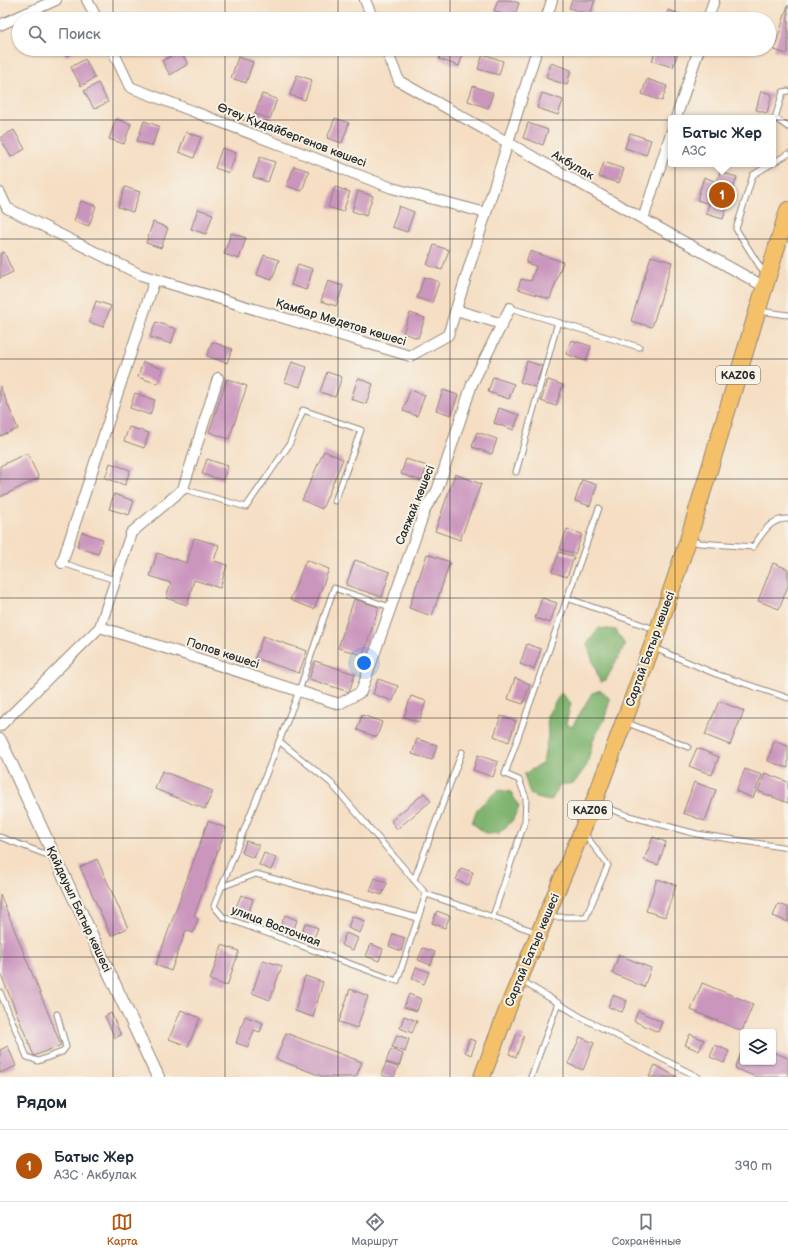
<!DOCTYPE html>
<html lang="ru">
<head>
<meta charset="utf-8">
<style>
  body { margin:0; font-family:"Balsamiq Sans",sans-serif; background:#f2f2f3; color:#1f2937 }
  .controls { position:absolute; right:12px; bottom:12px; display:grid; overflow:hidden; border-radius:4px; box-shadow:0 1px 3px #0004 }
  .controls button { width:36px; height:36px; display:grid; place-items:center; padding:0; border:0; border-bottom:1px solid #e0e1e3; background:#fff; color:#1f2937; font:20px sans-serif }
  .you { position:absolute; left:364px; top:663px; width:14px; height:14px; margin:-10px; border:3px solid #fff; border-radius:50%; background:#1a73e8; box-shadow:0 0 0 6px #1a73e833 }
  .badge { display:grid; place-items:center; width:26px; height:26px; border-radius:50%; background:#b45309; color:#fff; font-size:13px; font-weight:700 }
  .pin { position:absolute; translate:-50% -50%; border:2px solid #fff; box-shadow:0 1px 4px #0006 }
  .popup { position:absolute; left:668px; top:115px; width:108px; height:52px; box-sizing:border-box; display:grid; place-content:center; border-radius:4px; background:#fff; filter:drop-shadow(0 1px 3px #0005); font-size:13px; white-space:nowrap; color:#747a83 }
  .popup b { font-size:15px; color:#1f2937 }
  .popup::after { content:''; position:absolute; left:50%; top:100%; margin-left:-8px; border:8px solid transparent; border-top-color:#fff }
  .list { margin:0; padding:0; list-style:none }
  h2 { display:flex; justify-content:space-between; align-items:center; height:52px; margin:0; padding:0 16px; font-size:17px }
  h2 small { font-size:13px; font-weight:400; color:#747a83 }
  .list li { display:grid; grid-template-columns:26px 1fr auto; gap:12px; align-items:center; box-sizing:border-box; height:72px; padding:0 16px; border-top:1px solid #e0e1e3 }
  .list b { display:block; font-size:15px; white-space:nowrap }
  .list p { margin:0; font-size:13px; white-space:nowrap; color:#747a83 }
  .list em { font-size:13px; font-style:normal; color:#747a83 }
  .icon { flex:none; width:22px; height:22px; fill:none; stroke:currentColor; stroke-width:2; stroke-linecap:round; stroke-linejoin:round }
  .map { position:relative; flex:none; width:788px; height:1077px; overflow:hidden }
  .search { position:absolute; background:#fff; box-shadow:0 1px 3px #0004; left:12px; right:12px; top:12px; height:44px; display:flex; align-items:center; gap:10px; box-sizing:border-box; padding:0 14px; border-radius:22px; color:#747a83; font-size:15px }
  .sheet { height:124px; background:#fff }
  nav { display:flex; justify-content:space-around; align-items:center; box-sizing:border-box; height:56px; border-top:1px solid #e0e1e3; background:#fff; font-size:11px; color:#747a83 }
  nav a { display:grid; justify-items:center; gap:2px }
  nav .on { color:#b45309 }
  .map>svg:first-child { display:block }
  .forest { fill:#7fb46f; stroke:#55704d }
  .building { fill:#cb96be }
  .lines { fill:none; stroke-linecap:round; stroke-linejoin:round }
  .service-casing { stroke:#908477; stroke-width:7 }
  .minor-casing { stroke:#908477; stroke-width:12 }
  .tertiary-casing { stroke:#908477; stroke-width:14 }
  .trunk-casing { stroke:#908477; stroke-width:18 }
  .service { stroke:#fff; stroke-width:5 }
  .minor { stroke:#fff; stroke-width:10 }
  .tertiary { stroke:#fff; stroke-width:12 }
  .trunk { stroke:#f4c16a; stroke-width:16 }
  .grid { fill:none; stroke:#2b2b2b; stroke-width:1; stroke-opacity:0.55 }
  .labels { text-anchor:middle; stroke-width:4; stroke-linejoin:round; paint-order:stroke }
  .shield { fill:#f7f3e8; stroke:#686764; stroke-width:1 }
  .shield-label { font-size:11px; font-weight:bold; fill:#2b2b2b }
  .street-label { font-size:12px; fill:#2b2b2b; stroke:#f7f3e8 }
</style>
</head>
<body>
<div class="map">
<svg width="788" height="1077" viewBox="0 0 788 1077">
  <rect width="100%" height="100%" fill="#f7f3e8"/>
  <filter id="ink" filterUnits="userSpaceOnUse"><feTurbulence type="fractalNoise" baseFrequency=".025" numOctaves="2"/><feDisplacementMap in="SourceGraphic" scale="8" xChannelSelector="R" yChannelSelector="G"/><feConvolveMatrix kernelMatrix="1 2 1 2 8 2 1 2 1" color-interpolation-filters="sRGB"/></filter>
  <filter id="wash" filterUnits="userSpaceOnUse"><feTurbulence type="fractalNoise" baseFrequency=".012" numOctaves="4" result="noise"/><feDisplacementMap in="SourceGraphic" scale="16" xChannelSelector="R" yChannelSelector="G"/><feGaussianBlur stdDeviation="0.9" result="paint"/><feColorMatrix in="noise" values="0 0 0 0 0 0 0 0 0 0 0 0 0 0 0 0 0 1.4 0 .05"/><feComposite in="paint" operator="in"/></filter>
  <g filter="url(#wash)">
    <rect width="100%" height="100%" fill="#f5dec3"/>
    <!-- forest -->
    <g class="forest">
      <path d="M599,628L616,630L625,645L606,680L600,682L587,644Z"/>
      <path d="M601,690L610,699L604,721L593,740L587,765L574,783L560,785L551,801L540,799L530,794L524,774L543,763L548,736L547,716L561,693L571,703L566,724L572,727L592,693Z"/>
      <path d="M498,790L511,792L519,807L512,821L499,833L487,834L472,823L477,809Z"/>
    </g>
    <g id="blocks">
      <!-- building -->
      <g class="building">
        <path d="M498,0H510L519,3L514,18L494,11Z"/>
        <path d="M572,0H595L590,15L569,8Z"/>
        <path d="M788,5V52L787,54L774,50Z"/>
        <path d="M668,10L688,17L687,19H665Z"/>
        <path d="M177,13L181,19H167Z"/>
        <path d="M62,49H78L66,56Z"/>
        <path d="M442,49H457L464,51L459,66L439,59Z"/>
        <path d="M566,49H577L575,52Z"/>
        <path d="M656,49H667L678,53L673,67L652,61Z"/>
        <path d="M180,51L188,64L170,75L162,61Z"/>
        <path d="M483,54L503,61L499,75L478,69Z"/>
        <path d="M238,57L253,62L246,83L231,78Z"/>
        <path d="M85,59L95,78L81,86L71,67Z"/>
        <path d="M551,63L571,70L567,85L546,78Z"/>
        <path d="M297,75L312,80L305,100L290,95Z"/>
        <path d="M647,79L667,86L662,101L642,94Z"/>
        <path d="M98,83L108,102L94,109L84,91Z"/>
        <path d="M473,86L493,93L488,108L468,101Z"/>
        <path d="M761,91L772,94L767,113L756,110Z"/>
        <path d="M542,93L563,100L558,115L537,108Z"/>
        <path d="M262,94L277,99L270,119L255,114Z"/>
        <path d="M335,118L349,123L342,143L327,138Z"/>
        <path d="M116,119L131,124L124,144L109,139Z"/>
        <path d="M144,121L159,126L152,146L137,141Z"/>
        <path d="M528,123L548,130L543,145L523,138Z"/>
        <path d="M14,130L25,149L11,157L0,138Z"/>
        <path d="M186,132L201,137L194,158L179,152Z"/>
        <path d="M630,133L651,140L646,155L625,148Z"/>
        <path d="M222,148L236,153L229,173L215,168Z"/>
        <path d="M260,157L275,162L268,182L253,177Z"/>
        <path d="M604,162L624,169L619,183L599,177Z"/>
        <path d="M294,166L309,171L302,191L287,186Z"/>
        <path d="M720,172L737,177L723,219L706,214L709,204L697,200L704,177L717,182Z"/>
        <path d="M125,187L140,192L133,212L118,207Z"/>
        <path d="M335,187L350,192L343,212L328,207Z"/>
        <path d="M358,191L373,196L366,216L352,211Z"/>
        <path d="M81,201L96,206L89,226L74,221Z"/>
        <path d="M399,206L414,212L407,232L392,227Z"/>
        <path d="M198,209L213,214L206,234L191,229Z"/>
        <path d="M153,222L168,228L161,248L146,243Z"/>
        <path d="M231,233L246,238L239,259L224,254Z"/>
        <path d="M434,245L449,250L442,270L427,265Z"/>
        <path d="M530,251L563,262L550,299L518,289L521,279L531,281L536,266L526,263Z"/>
        <path d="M4,252L13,272L0,278V254Z"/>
        <path d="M264,255L279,260L272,280L257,275Z"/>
        <path d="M651,256L672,262L652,327L631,321Z"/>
        <path d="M298,264L313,269L306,290L291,285Z"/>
        <path d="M424,277L439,282L432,303L417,298Z"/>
        <path d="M328,281L343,286L336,306L321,301Z"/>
        <path d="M96,301L111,306L103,327L89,322Z"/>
        <path d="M410,313L425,318L418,338L403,333Z"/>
        <path d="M156,322L176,329L171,344L150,337Z"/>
        <path d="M571,340L591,346L586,361L566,354Z"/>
        <path d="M212,342L232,349L227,363L207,356Z"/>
        <path d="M527,361L542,366L535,387L520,382Z"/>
        <path d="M143,362L163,369L158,384L138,377Z"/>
        <path d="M292,362L307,367L300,387L285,382Z"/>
        <path d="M327,372L342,377L335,397L320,392Z"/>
        <path d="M493,377L514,384L509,399L488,392Z"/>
        <path d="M358,378L373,384L366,404L351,399Z"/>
        <path d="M227,379L247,386L229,439L209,432Z"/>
        <path d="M548,380L563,385L556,406L541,401Z"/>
        <path d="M0,386L18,429L0,436Z"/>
        <path d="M410,390L425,395L417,416L403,411Z"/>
        <path d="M443,390L458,395L451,415L436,410Z"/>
        <path d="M135,393L155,400L150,415L130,408Z"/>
        <path d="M499,408L519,415L514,430L494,423Z"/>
        <path d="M129,427L149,433L144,448L124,441Z"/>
        <path d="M477,432L497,439L492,454L472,447Z"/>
        <path d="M324,451L343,459L322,509L302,500Z"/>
        <path d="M27,453L39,478L0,497V466Z"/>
        <path d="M207,459L228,466L223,480L202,474Z"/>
        <path d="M406,459L427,466L422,481L401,474Z"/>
        <path d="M110,463L130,470L125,485L105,478Z"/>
        <path d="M455,474L481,484L460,540L435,531Z"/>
        <path d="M582,480L597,485L590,506L575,501Z"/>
        <path d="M114,494L134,501L129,515L109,509Z"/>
        <path d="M567,529L582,534L575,554L560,549Z"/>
        <path d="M82,532L103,539L98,554L77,547Z"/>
        <path d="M194,538L219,545L214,561L227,565L220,588L194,580L187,605L166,598L171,583L150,576L157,553L187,563Z"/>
        <path d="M559,552L574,557L567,577L552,572Z"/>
        <path d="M427,554L450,562L432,616L409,608Z"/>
        <path d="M306,560L329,569L314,609L290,600Z"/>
        <path d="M355,560L390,572L382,597L346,585Z"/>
        <path d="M773,563L788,569V586L779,609L758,601Z"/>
        <path d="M542,598L557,603L550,623L535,618Z"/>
        <path d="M354,599L379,607L363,655L338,648Z"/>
        <path d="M263,636L307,651L299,673L255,658Z"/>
        <path d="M527,644L541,649L534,669L520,664Z"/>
        <path d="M315,661L355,674L349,692L309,679Z"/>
        <path d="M515,678L530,684L523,704L508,699Z"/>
        <path d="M378,679L398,686L393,701L373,694Z"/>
        <path d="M411,696L426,701L419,722L404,717Z"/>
        <path d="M719,701L744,711L730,745L705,735Z"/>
        <path d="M362,715L382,722L377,737L357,730Z"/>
        <path d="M501,716L516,721L509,742L494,736Z"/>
        <path d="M417,739L437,745L432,760L412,754Z"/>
        <path d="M774,741L788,746V768L768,761Z"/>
        <path d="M697,748L719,757L712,775L689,766Z"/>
        <path d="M478,755L498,762L493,777L473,770Z"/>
        <path d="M745,769L762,775L753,798L736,791Z"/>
        <path d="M162,771L213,791L205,809L155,789Z"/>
        <path d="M765,773L788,782V803L758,791Z"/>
        <path d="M694,782L716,790L705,821L683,813Z"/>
        <path d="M424,793L431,801L397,829L391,821Z"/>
        <path d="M208,821L226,828L194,916L198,919L193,933L186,930L171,971L156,965Z"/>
        <path d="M653,837L666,842L658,865L644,860Z"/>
        <path d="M246,841L259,845L254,858L242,853Z"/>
        <path d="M264,853L276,858L271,870L259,865Z"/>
        <path d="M97,859L128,928L111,936L80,867Z"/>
        <path d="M461,868L473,872L469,885L456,880Z"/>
        <path d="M375,878L387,883L382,895L370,891Z"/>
        <path d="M657,879L676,885L665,917L646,911Z"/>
        <path d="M0,894L61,1045L34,1056L0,972Z"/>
        <path d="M241,895L253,899L249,912L236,907Z"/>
        <path d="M778,904L788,907V922L773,916Z"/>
        <path d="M437,911L450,916L445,928L432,923Z"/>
        <path d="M285,915L297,920L293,932L280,928Z"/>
        <path d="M352,916L365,921L360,933L348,928Z"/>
        <path d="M305,923L318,928L313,940L301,936Z"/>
        <path d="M346,933L358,938L353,950L341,945Z"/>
        <path d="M393,934L405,938L401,951L389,946Z"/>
        <path d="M371,944L383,949L379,961L366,956Z"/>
        <path d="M222,945L239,951L227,986L210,980Z"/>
        <path d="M423,948L435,952L431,965L418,960Z"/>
        <path d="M619,955L651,968L644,987L612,973Z"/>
        <path d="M263,960L282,966L270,1000L252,993Z"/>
        <path d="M416,967L429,972L424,984L412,979Z"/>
        <path d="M305,976L323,982L313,1017L295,1011Z"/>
        <path d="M702,983L753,1004L742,1031L691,1010Z"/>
        <path d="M350,989L368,996L357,1028L339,1022Z"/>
        <path d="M409,994L421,999L417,1011L404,1007Z"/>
        <path d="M613,995L627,1001L622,1012L608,1007Z"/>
        <path d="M181,1010L200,1018L188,1046L169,1039Z"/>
        <path d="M638,1011L662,1022L658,1032L634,1021Z"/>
        <path d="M111,1013L121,1035L115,1038L105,1016Z"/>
        <path d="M245,1016L263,1023L260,1032L254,1030L248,1047L236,1043Z"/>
        <path d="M404,1016L417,1021L412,1033L400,1028Z"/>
        <path d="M286,1033L362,1062L356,1077H324L276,1059Z"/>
        <path d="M517,1034L524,1036L516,1057L509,1054Z"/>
        <path d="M690,1034L704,1040L699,1051L685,1045Z"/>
        <path d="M397,1035L409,1039L405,1052L392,1047Z"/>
        <path d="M580,1037L594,1043L583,1070L568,1064Z"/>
        <path d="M469,1039L476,1041L471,1055L465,1052Z"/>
        <path d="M715,1045L729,1051L724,1063L710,1057Z"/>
        <path d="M8,1046L16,1066L0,1073V1050Z"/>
        <path d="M743,1048V1062H773V1052L788,1058V1077H756L735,1068Z"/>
        <path d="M391,1049L403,1054L399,1066L386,1062Z"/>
        <path d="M386,1063L398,1067L394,1077H387L381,1075Z"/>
        <path d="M655,1065L677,1077H649Z"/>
      </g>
    </g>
  </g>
  <g filter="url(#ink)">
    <use href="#blocks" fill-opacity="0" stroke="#908477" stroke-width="1"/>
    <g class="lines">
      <!-- service casing -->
      <g class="service-casing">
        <g id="service">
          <path d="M788,91L783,92L775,118L788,127"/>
          <path d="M773,163L788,154"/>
          <path d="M764,273L736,229L753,175L771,164"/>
          <path d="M510,308L639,347"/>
          <path d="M760,311L788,315"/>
          <path d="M516,472L558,322"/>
          <path d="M183,489L246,507L289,445L303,410L361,430L335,501"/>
          <path d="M691,541L700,543L753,547C762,534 770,518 788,519"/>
          <path d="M62,563L115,580"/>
          <path d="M567,598L657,630"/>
          <path d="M390,607L334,588L299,691L214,906L223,917L397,981L426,894"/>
          <path d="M654,648L716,674L788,698"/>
          <path d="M625,722L688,747"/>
          <path d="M279,741L331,783L426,894L536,932"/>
          <path d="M597,804L629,816L697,834L788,848"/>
          <path d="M0,837L53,857"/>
          <path d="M414,880L462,752"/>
          <path d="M221,887L256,874L418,918"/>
          <path d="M493,916L525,821L526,798L519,780L505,774L599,508"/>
          <path d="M549,917H586L608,865L584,833"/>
          <path d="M522,981L584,1019L698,1077"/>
          <path d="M0,992L27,1057L38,1061L62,1052L66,1047L57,1014"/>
          <path d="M531,1077L558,1003"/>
        </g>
      </g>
      <!-- minor casing -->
      <g class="minor-casing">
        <g id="minor">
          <path d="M87,0L97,19"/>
          <path d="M365,0L373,19"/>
          <path d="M546,19L552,0"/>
          <path d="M708,19L714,0"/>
          <path d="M0,25L56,0"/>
          <path d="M112,49L130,87L392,188L486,213"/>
          <path d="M386,49L399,81L643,219L765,287"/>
          <path d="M676,118L699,49"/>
          <path d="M0,193L7,208L141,275L410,356L448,335L537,49"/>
          <path d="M643,219L671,133"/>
          <path d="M456,310L502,324"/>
          <path d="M62,563L155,279"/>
          <path d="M100,627L339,704L361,692L426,507L437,491L472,384L510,308"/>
          <path d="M0,726L100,627L131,533L183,489L218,378"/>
        </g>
      </g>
      <!-- tertiary casing -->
      <g class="tertiary-casing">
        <path id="tertiary" d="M0,740L158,1077"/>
      </g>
      <!-- trunk casing -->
      <g class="trunk-casing">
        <path id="trunk" d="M482,1077L511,1000L594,802L658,630L688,540L788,210"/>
      </g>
      <!-- service -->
      <use href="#service" class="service"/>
      <!-- minor -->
      <use href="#minor" class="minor"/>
      <!-- tertiary -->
      <use href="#tertiary" class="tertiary"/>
      <!-- trunk -->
      <use href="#trunk" class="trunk"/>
    </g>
  </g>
  <!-- grid -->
  <path class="grid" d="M113,0V19M225,0V19M338,0V19M450,0V19M563,0V19M675,0V19M113,49V1077M225,49V1077M338,49V1077M450,49V1077M563,49V1077M675,49V1077M0,120H788M0,239H788M0,359H788M0,479H788M0,598H788M0,718H788M0,838H788M0,957H788"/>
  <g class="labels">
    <!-- shield labels -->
    <g class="shield">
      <rect x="716" y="366" width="44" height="18" rx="3"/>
      <rect x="568" y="801" width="44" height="18" rx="3"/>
    </g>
    <g class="shield-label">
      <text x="738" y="379">KАZ06</text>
      <text x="590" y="814">KАZ06</text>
    </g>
    <!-- street labels -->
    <g class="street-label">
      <text transform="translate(292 135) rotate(21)" y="4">Өтеу Құдайбергенов көшесі</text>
      <text transform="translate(573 165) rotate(30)" y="4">Акбулак</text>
      <text transform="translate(341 322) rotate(17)" y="4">Қамбар Медетов көшесі</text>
      <text transform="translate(415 505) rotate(-68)" y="4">Саяжай көшесі</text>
      <text transform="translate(650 649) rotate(-70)" y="4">Сартай Батыр көшесі</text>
      <text transform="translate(223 653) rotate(18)" y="4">Попов көшесі</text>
      <text transform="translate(79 909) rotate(65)" y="4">Қайдауыл Батыр көшесі</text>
      <text transform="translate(276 926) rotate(21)" y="4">улица Восточная</text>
      <text transform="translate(532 950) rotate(-67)" y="4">Сартай Батыр көшесі</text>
    </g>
  </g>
</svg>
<div class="controls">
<button><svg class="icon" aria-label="layers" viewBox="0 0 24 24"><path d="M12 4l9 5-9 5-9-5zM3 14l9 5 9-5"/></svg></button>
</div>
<div class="you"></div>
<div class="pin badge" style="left:722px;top:195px">1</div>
<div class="popup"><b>Батыс Жер</b>АЗС</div>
<div class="search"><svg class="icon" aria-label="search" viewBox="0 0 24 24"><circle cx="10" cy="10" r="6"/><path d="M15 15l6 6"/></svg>Поиск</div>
</div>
<section class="sheet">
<h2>Рядом<small></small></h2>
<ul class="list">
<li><span class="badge">1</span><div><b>Батыс Жер</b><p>АЗС · Акбулак</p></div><em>390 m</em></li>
</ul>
</section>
<nav>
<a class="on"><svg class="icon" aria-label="map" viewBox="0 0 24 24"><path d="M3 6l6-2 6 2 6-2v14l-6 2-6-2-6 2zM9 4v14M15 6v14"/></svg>Карта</a>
<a><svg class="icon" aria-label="directions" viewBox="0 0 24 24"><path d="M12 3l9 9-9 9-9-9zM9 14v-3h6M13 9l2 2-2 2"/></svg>Маршрут</a>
<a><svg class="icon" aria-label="saved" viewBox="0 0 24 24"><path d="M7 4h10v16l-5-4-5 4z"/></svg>Сохранённые</a>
</nav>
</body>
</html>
